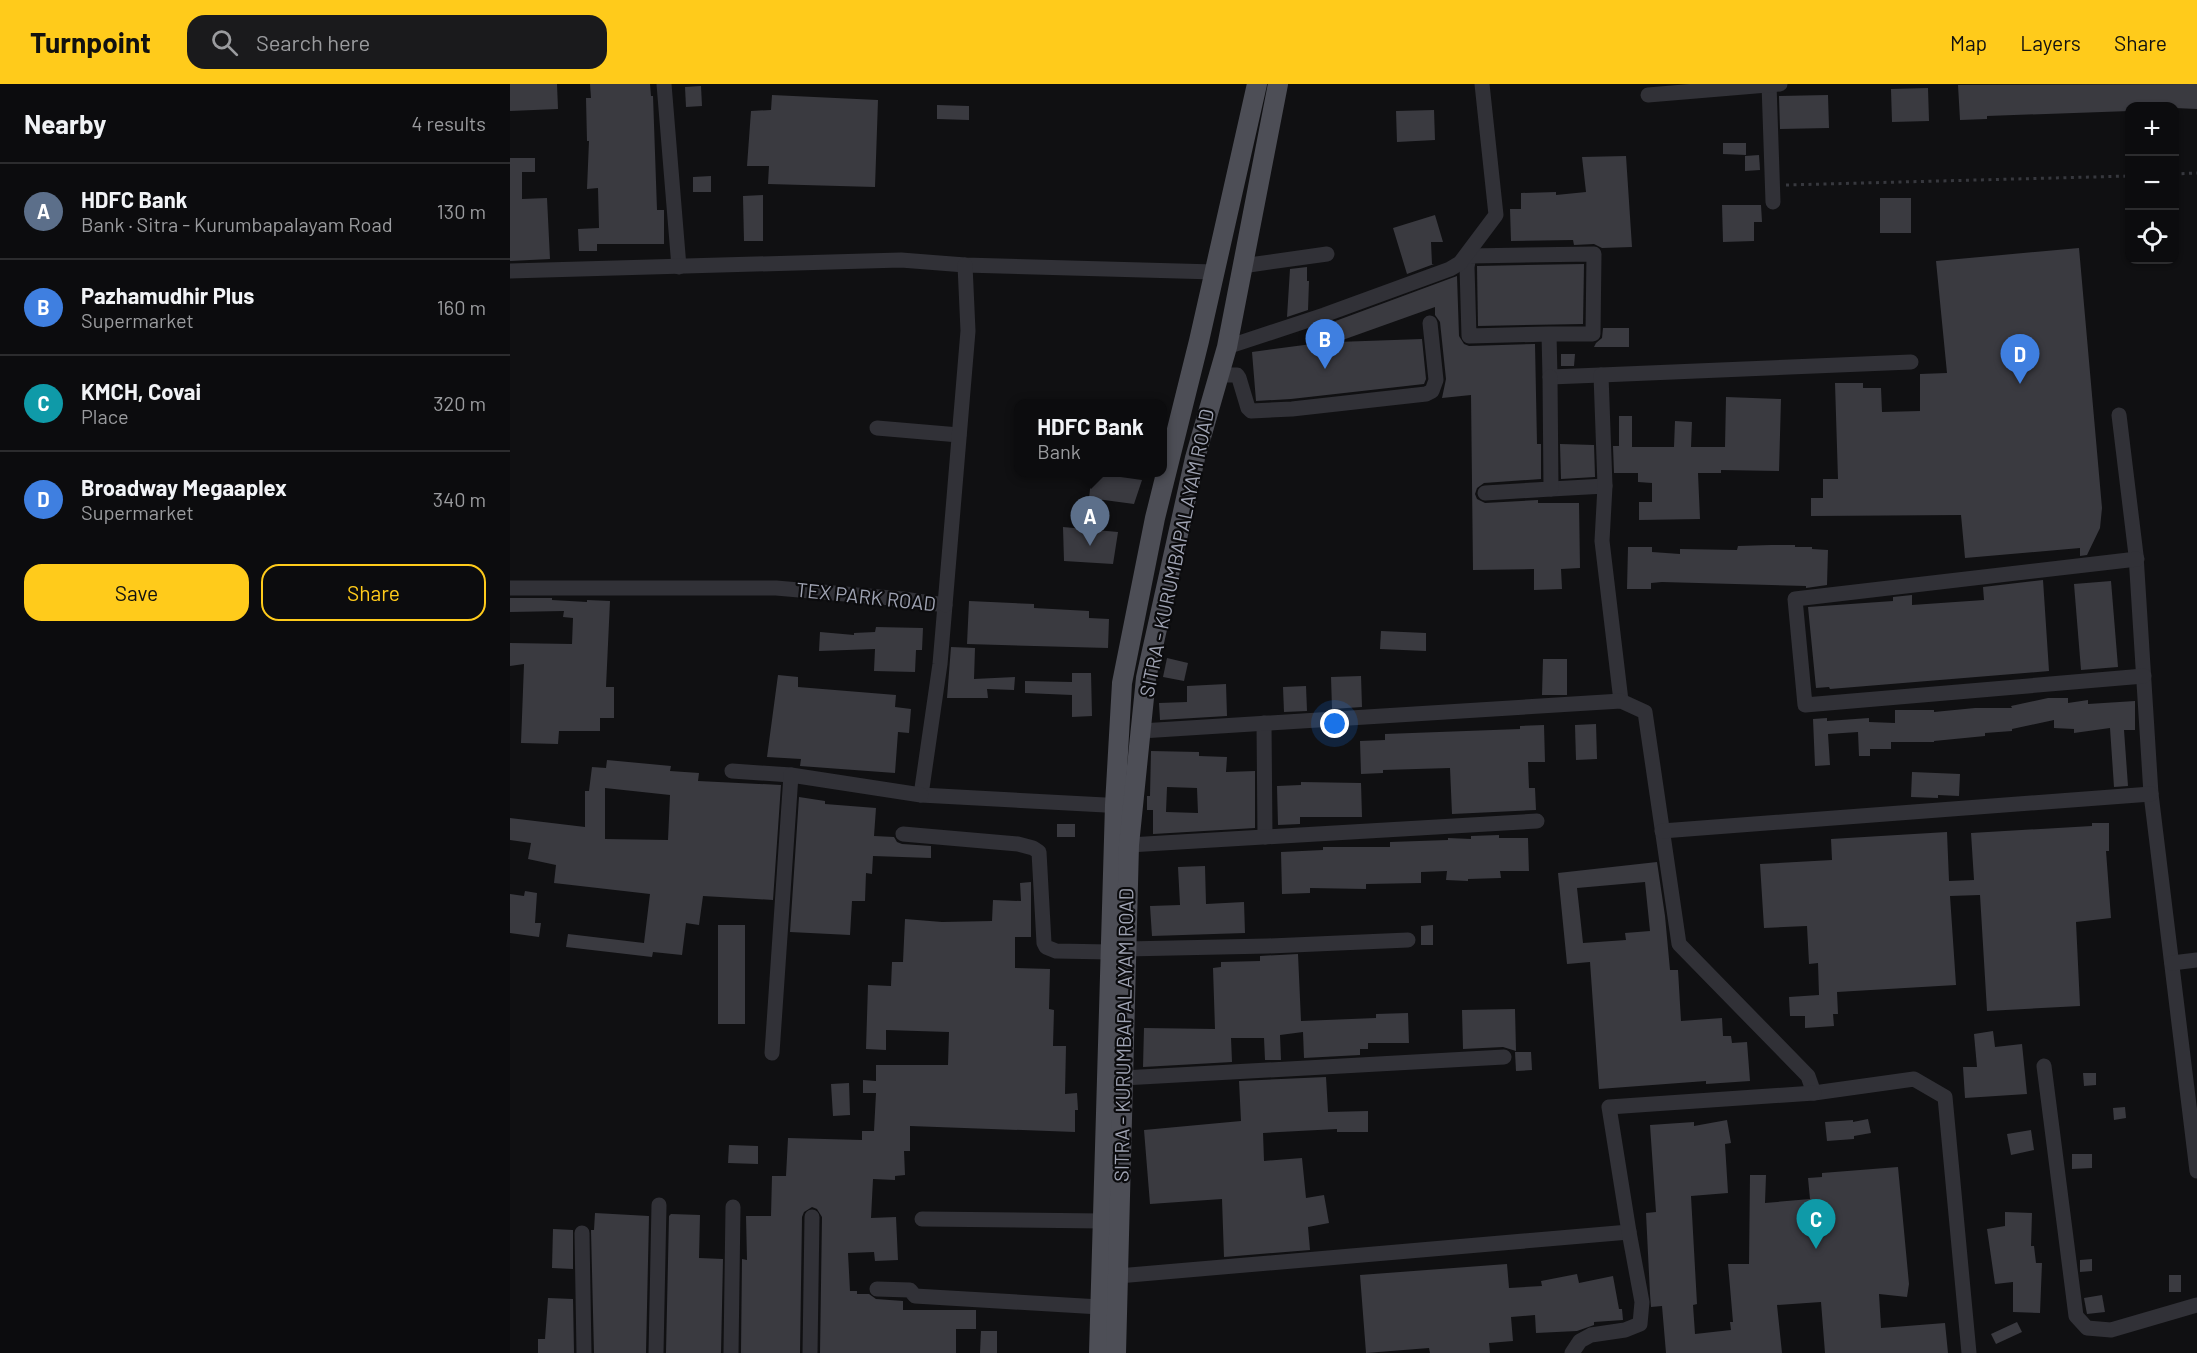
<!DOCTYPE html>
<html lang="en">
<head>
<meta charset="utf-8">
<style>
  body { margin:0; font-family:Barlow,sans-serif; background:#1a1a1c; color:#f1f3f6 }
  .controls { position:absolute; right:18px; top:18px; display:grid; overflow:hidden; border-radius:12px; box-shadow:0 2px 4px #0004 }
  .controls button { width:54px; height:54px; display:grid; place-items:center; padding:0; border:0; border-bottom:2px solid #2c2c2e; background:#0c0c0e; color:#f1f3f6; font:30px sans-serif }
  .you { position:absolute; left:825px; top:640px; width:21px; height:21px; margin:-15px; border:4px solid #fff; border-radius:50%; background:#1a73e8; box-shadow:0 0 0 9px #1a73e833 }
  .badge { display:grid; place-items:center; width:39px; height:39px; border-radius:50%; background:#ffcb1b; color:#fff; font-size:20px; font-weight:700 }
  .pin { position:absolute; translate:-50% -50px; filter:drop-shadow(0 2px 3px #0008) }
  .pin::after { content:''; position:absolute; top:32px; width:21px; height:18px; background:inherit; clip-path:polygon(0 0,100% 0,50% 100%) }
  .popup { position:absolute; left:504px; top:315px; width:153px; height:78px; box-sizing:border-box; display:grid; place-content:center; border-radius:12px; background:#0c0c0e; filter:drop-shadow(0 2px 4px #0005); font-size:20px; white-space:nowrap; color:#9a9b9e }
  .popup b { font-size:22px; color:#f1f3f6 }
  .popup::after { content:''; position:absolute; left:50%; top:100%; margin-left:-12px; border:12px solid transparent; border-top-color:#0c0c0e }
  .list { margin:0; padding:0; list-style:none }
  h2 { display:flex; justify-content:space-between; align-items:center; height:78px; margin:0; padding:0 24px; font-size:26px }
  h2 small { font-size:20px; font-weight:400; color:#9a9b9e }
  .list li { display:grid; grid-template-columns:39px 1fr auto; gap:18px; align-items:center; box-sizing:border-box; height:96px; padding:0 24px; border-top:2px solid #2c2c2e }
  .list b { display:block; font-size:22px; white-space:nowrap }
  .list p { margin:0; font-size:20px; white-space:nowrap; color:#9a9b9e }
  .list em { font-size:20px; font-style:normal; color:#9a9b9e }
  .actions { display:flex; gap:12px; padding:18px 24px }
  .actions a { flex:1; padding:14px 0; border:2px solid #ffcb1b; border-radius:18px; text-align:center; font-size:21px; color:#ffcb1b }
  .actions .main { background:#ffcb1b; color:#111 }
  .icon { flex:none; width:33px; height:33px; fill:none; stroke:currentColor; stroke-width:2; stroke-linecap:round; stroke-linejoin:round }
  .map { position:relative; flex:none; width:1687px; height:1269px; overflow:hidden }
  header { display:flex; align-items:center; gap:36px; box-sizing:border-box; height:84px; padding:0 30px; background:#ffcb1b; color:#111 }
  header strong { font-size:28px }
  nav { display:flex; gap:33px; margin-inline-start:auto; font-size:21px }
  .search { width:420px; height:54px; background:#1a1a1c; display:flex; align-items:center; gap:15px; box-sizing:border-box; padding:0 21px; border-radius:18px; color:#9a9b9e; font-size:22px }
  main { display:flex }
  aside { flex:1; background:#0c0c0e }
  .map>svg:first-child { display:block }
  .building { fill:#3a3a40; fill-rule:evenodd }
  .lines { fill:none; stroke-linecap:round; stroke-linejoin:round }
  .path { stroke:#37383e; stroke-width:3; stroke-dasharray:3 4.5; stroke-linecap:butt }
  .minor { stroke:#313137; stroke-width:15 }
  .major { stroke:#4d4e56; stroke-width:20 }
  .labels { text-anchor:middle; stroke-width:4.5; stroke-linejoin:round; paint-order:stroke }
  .street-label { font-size:20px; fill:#a0a4b4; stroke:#0b0b0d }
</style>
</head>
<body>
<header>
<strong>Turnpoint</strong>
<div class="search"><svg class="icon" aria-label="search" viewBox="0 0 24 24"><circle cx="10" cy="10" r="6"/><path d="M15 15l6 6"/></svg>Search here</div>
<nav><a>Map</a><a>Layers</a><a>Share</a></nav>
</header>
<main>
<aside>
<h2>Nearby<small>4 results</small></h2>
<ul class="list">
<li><span class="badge" style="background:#5c6f8a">A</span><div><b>HDFC Bank</b><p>Bank · Sitra - Kurumbapalayam Road</p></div><em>130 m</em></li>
<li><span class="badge" style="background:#3f7fe0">B</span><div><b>Pazhamudhir Plus</b><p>Supermarket</p></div><em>160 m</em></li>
<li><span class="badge" style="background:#0f9aa8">C</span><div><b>KMCH, Covai</b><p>Place</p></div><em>320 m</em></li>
<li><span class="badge" style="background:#3f7fe0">D</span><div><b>Broadway Megaaplex</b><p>Supermarket</p></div><em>340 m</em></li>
</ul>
<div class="actions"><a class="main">Save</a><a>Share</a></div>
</aside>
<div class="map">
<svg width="1687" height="1269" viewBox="0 0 1687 1269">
  <rect width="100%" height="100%" fill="#101012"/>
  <!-- building -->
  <g class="building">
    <path d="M0,0H47L48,25L0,27Z"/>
    <path d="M80,0H140L141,12H143L147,126H154V160H87V167H69L68,145L89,144L88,104L77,105L79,57H77L76,14H81Z"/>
    <path d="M1687,0V25L1620,22V27L1477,32V35L1450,36L1448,1Z"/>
    <path d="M191,2L192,22L176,23L175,3Z"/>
    <path d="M1418,4L1419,37L1382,38L1381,5Z"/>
    <path d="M262,11L368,16L365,103L258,100L259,82H237L241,27L261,26Z"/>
    <path d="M1318,11L1319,44L1270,45L1269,12Z"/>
    <path d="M427,21L459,22V36L427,35Z"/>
    <path d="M924,26L925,56L887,58L886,27Z"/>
    <path d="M1213,59H1236V71L1213,70Z"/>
    <path d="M1249,71L1250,86L1235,87V72Z"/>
    <path d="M1116,72L1122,163L1092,164L1084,160L1064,161L1063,156L1001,157L1000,125H1011V109L1046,108V111L1076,108L1072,73Z"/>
    <path d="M0,74H25V88H12V115L37,114L40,175L0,177Z"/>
    <path d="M201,92V108H183V93Z"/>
    <path d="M253,111V157H234L233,112Z"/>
    <rect x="1370" y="114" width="31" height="35"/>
    <path d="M1212,121H1251L1252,138H1244V157L1213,158Z"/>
    <path d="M925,131L933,158H921L922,180H924L897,190L883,144Z"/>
    <path d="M1569,164L1592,424L1590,444L1577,471L1570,472V464L1455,474L1451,431L1301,432V414H1313V395H1328L1325,299H1353V304H1371L1372,328L1410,327V290L1437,289L1426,177Z"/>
    <path d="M1074,180L1073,240L968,242L967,182Z"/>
    <path d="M797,183V197H799L798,226L777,233L780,185Z"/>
    <path d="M947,192L949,252L954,260L959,262L1025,260L1027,360H1031V395L974,399L967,404L965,410L967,415L975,419L1028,416V419H1069L1070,484L1051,485L1052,505L1024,506V485L963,486L961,311L932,314L936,295L930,238L925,231V223L827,258L912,255L916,295L914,300L781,315L746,317L742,268L817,258L812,242Z"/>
    <path d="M1093,244H1119V263H1084L1086,259L1092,254Z"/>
    <path d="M1051,270H1065L1064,282H1051Z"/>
    <path d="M1216,313L1271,315L1269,387L1211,386V389H1188L1190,435L1129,436V418H1142V399L1128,398V389H1104L1103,362H1109V332H1122V363H1164L1165,337L1182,338L1181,363H1215Z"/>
    <path d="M1050,360L1084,361L1085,393L1051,395Z"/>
    <path d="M582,389L632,396L624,420L579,414Z"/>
    <path d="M553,443L608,448L603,480L554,477Z"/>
    <path d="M1261,461H1285V463H1302V465L1318,466L1317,501L1296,504V502L1152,498L1141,499V505H1117L1118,463H1142V468L1170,470V465L1227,466L1228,462Z"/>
    <path d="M1533,496L1539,587L1320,605L1319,603L1306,604L1298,523L1383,517V513L1402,511V521L1474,516L1473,503Z"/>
    <path d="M1601,497L1608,583L1571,586L1564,500Z"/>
    <path d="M0,514H42V516L77,518V516L100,517L96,603H104V634H90V647H49L48,660L11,659L14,580L0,582V559L62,560L63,534L53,533L54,527L0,528Z"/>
    <path d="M459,517L524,520V524L579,527V534L599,535L598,564L457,560Z"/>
    <path d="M366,543L413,544L412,566H406L405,588L364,587L365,565L309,567L310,548L344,551V549L365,548Z"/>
    <path d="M871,547L916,549V567L870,565Z"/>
    <path d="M441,563L465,564L464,595L505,593L504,606L477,605L478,614H437Z"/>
    <path d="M657,574L678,579L674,597L653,593Z"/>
    <path d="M1033,575H1057V611H1032Z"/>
    <path d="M562,589H581L582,632L562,633V611L515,609V597L562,598Z"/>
    <path d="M268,591L288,593V603L386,611L385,623L401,625L399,649L388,648L385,689L290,682L291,675L257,673Z"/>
    <path d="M851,592L852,623L822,625L821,593Z"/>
    <path d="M716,600L717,632L650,636L649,619L677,618V602Z"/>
    <path d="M796,602L797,627L774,628L773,603Z"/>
    <path d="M1538,614H1558V619L1578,616V620L1625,617V646H1614L1618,702L1604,703L1600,644L1564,649V645L1544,644V636L1502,645V647L1475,649V652L1424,657V658H1381V665H1360V672H1349L1348,648L1318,650L1320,681L1305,682L1303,635L1317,634V637L1359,634V638L1385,639V626H1424V628L1465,624H1502L1501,622Z"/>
    <path d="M1086,640L1087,675L1066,676L1065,641Z"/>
    <path d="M1034,641L1035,678H1018L1019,704H1025L1026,726L942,730L940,684L873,686V689L851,690L850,657L875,656V650L1010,645V642Z"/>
    <path d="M641,667L689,668V672L717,673L716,688L745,687V744L643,750V726H637V712H640ZM657,703L687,704L688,729L656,728Z"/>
    <path d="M97,676L161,682L160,687L189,689L188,697L271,701L263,816L193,812L189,841L176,839L172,871L143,868L142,873L56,863L58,850L134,859L140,810L44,799L46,781L18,775L21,759L0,756V734L75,743V707H79L82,683L96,684ZM95,704L160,711L158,756L95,755Z"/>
    <path d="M1402,688L1450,690L1449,712L1428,711V714L1401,713Z"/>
    <path d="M791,698L851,699L852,733H790V740L768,741L767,702L791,701Z"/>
    <path d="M289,713L315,717V720L366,724L364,752L384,753L387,758L392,760L421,762V774L363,772L362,790L356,789L355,817H342L340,851L280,848Z"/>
    <path d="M1582,739H1599V767H1596L1601,834L1566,838L1570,922L1477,927L1470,811L1440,812L1446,901L1327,908L1328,930H1323L1324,942L1295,944V932H1280L1279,913L1309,911L1308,879L1299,880L1297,842L1254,844L1250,780L1322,776L1321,755L1437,748L1439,797L1464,796L1461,749L1582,742Z"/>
    <rect x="547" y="740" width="18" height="13"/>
    <path d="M989,751V754H1018L1019,787H990L991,794L958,795V797L936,796L937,787L911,788V799L856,800V805L800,804V809L772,810L771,768L813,766V763H880V758L938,756V754L961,755V752Z"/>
    <path d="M1147,778L1155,832L1160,886H1168L1171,937L1212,934L1213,952H1221L1222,959L1237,958L1240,997L1196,1000V997L1089,1005L1080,878L1057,880L1048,789ZM1135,798L1140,847L1115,849L1116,856L1073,859L1067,804Z"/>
    <path d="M695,782L696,820L734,818L735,849L642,852L640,822L670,821L668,783Z"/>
    <path d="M521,798V853H505V884L540,885L539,925L544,926L543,962H556L555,1010L567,1009L568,1026H565V1048L400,1042V1067H394L395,1091L385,1092V1096L363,1095L361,1134L386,1133L388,1176L365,1177L364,1168L338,1169L340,1207H347V1210H359L366,1215L393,1217V1226H466V1245H446V1269H310L312,1133L307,1125L302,1123L294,1128L292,1133L290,1269H231L232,1175L237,1176L236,1132H261L262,1092H276L278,1054L352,1056V1047H364L366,1009H353V996L366,997V981H438L439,948L376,946V966L356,965L358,901L381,902L382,878H393L395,835L432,838L482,837L483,816L511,817L510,799Z"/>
    <path d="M15,807L27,809L25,839H31L29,853L0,849V810L14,812Z"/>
    <rect x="208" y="841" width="27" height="99"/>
    <path d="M923,841V861H911V842Z"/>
    <path d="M788,870L791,937L866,934V930L898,929L899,959H858V965H850V971L794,974L793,948L770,951L771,976H755L754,954H721L722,978L633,983L634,944L705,945L703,884L711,883V878L750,877V872Z"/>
    <path d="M1005,925L1006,967L993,963L953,965L952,926Z"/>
    <path d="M1483,947L1485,963L1512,960L1517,1010L1455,1014L1453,983H1467L1464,950Z"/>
    <path d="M1005,968H1021L1022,986L1006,987Z"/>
    <path d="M1573,989H1586V1001L1574,1002Z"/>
    <path d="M816,993L818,1028L858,1027V1048H827V1045L753,1049L754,1077L792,1074L796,1114L814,1111L819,1139L798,1143L800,1166L714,1173L712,1115L640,1120L634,1046L731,1037L729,997Z"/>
    <path d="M339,999L340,1031L323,1032L321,1000Z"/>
    <path d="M1615,1023L1616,1034L1604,1036L1603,1024Z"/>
    <path d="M1358,1035L1361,1049L1344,1052V1055L1317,1057L1315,1038L1343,1036V1038Z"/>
    <path d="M1217,1036L1221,1059L1215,1060L1218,1109L1181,1112L1187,1220L1183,1221L1185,1250L1221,1246L1220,1238H1223L1218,1180H1239L1240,1091H1256L1255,1119L1300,1115L1298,1094L1312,1093V1089L1388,1083L1399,1200L1397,1213L1369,1210L1371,1244L1435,1239L1438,1269H1315L1311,1218L1267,1221L1272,1269H1156L1152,1222L1141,1223L1140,1210L1136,1129L1146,1128L1140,1041L1184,1038V1042Z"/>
    <path d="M1521,1046L1524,1066L1501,1071L1497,1050Z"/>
    <path d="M219,1061L248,1062V1080L218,1079Z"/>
    <path d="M1562,1070H1582V1084L1562,1085Z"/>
    <path d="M1495,1128L1522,1129L1521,1162H1524L1526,1179H1532L1530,1229L1503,1228V1198L1485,1200L1477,1145L1495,1142Z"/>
    <path d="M85,1129L139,1132L136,1269H84L81,1146H84Z"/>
    <path d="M161,1130L190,1131L189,1174L213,1175L211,1269H156L159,1132Z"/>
    <path d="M43,1145L63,1146V1185L42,1184Z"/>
    <path d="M1582,1175V1187L1570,1188V1176Z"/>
    <path d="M997,1180L999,1204L1032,1202L1031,1197L1067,1190L1069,1199L1103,1192L1109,1225H1112L1113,1236L1084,1238V1241L1067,1247L1026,1249L1025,1231L1001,1233L1003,1257L979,1259L980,1269H920L919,1264L856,1269L850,1191Z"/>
    <rect x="1659" y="1191" width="12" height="17"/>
    <path d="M1592,1211L1595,1228L1577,1230L1574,1214Z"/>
    <path d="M38,1214L63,1215L64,1269H28V1255H35Z"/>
    <path d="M1507,1238L1512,1248L1486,1260L1481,1250Z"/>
    <path d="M471,1247H487V1269H470Z"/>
  </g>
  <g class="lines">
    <!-- path -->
    <g class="path">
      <path d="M1664,90L1687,89"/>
      <path d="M1276,101L1620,92"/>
    </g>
    <!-- minor -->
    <g class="minor">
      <path d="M154,0L169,183"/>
      <path d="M1259,0L1263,118"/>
      <path d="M1138,11L1270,0"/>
      <path d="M732,182L817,170"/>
      <path d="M0,187L391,176L455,181L705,188"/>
      <path d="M1039,250H1083L1084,170L959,172L957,183L959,252L1039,250L1040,293L1091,291"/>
      <path d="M717,263L814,231L940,185L950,179L986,131L972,0"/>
      <path d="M708,291H727L729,294L738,324L741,327L782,325L916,310L922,307L926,296L920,239"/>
      <path d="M1609,331L1626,471L1641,710L1687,1087"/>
      <path d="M367,344L449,351"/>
      <path d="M1041,405L1095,402"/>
      <path d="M975,409L1041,405L1040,293"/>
      <path d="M1627,475L1285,515L1295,621L1634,592"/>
      <path d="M0,504H266L393,515L435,521L430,580L411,711L614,722"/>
      <path d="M435,521L458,247L455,181"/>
      <path d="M1111,617L1092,457L1095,402L1091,291L1401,278"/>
      <path d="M754,639L755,753"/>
      <path d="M631,647L1111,617L1135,628L1169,860L1298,992L1304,1009L1404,995L1435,1013L1459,1269"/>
      <path d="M222,687L281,691"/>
      <path d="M1152,747L1641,710"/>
      <path d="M393,750L508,760L523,764L529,768L534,859L536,863L546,867L600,868"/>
      <path d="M619,761L1027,737"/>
      <path d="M616,865L758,862L898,856"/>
      <path d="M1662,879L1687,876"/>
      <path d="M262,969L281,691L411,711"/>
      <path d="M1534,982L1566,1232L1577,1244L1601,1246L1687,1221"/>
      <path d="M613,994L994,973"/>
      <path d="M412,1135L593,1137"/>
      <path d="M72,1149L74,1269"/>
      <path d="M608,1192L1119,1148"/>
      <path d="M367,1205L400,1206L405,1212L590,1223"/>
      <path d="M146,1269L149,1121"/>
      <path d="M221,1269L223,1123"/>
      <path d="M300,1269L302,1133"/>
      <path d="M1062,1269L1070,1257L1081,1251L1115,1246L1130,1240L1132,1218L1119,1148L1099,1023L1304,1009"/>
    </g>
    <!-- major -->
    <g class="major">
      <path d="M589,1269L605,721L612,599L645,434L689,257L747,0"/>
      <path d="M606,1269L619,761L636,594L685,374L717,263L768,0"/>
    </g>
  </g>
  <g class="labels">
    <!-- street labels -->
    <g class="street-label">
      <text transform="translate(667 469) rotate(-78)" y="7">SITRA - KURUMBAPALAYAM ROAD</text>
      <text transform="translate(356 513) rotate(6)" y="7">TEX PARK ROAD</text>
      <text transform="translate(614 951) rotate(-89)" y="7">SITRA - KURUMBAPALAYAM ROAD</text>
    </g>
  </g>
</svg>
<div class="controls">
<button>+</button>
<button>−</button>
<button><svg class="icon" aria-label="locate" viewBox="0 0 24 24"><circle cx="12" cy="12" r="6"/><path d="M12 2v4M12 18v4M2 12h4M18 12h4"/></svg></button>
</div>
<div class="you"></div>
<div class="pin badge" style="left:580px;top:462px;background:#5c6f8a">A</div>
<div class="popup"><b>HDFC Bank</b>Bank</div>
<div class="pin badge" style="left:815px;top:285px;background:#3f7fe0">B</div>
<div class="pin badge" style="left:1306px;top:1165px;background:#0f9aa8">C</div>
<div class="pin badge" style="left:1510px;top:300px;background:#3f7fe0">D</div>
</div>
</main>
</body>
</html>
